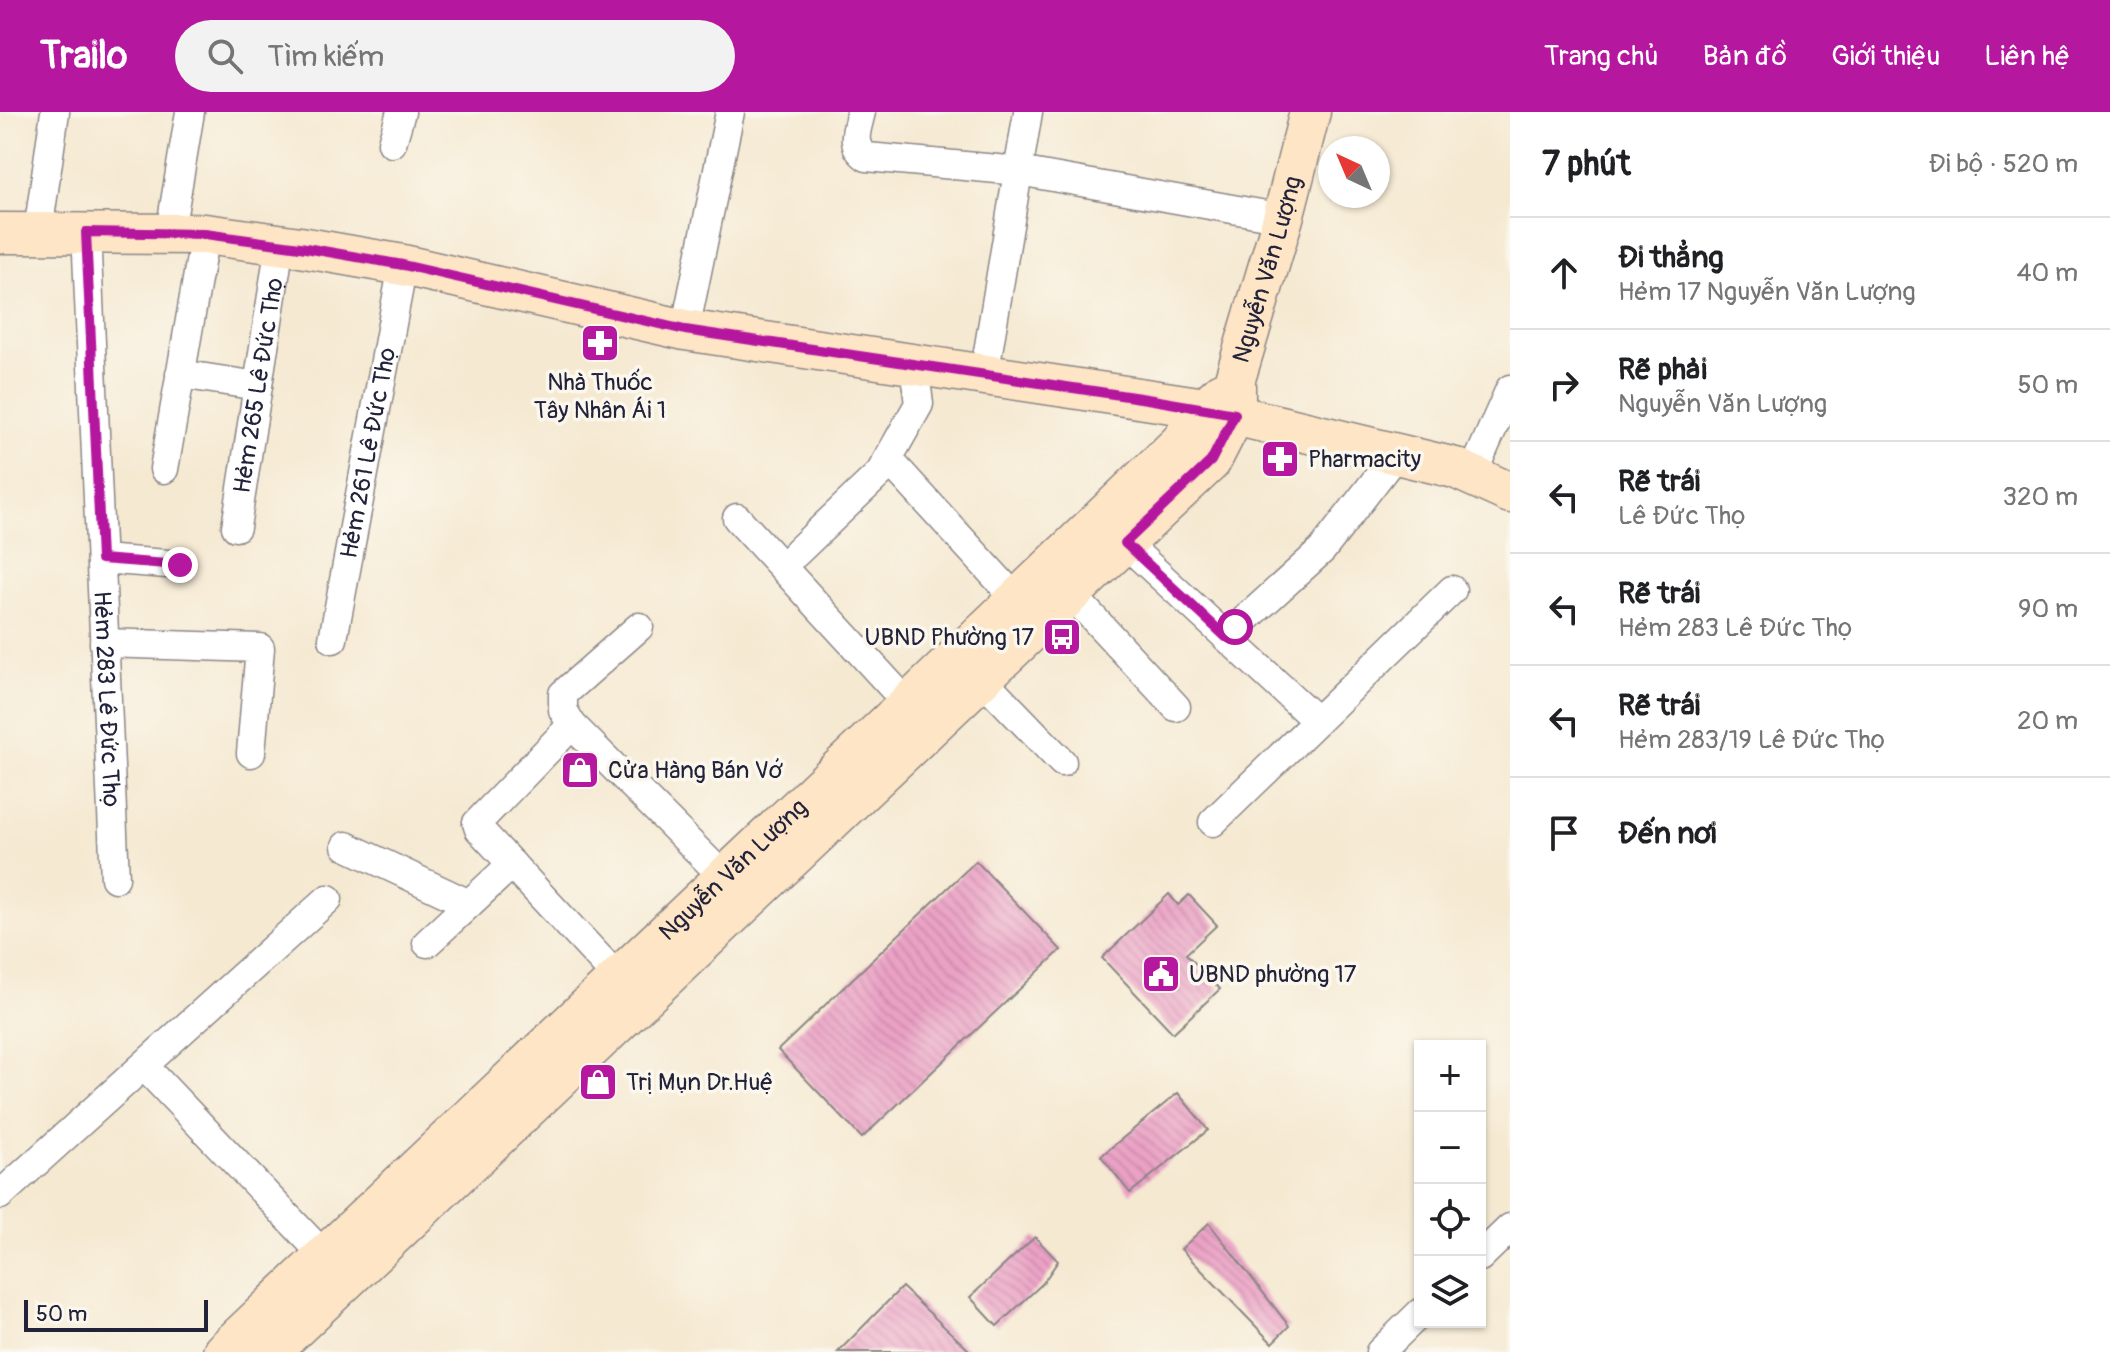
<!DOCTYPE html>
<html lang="vi">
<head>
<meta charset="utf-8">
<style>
  body { margin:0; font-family:Pangolin,sans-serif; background:#f2f2f2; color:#202124 }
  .controls { position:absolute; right:24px; bottom:24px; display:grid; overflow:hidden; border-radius:0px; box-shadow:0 2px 6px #0004 }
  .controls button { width:72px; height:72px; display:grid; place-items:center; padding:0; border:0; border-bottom:2px solid #e0e0e0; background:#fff; color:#202124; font:40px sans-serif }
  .compass { position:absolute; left:1318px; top:24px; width:72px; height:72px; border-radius:50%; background:#fff; box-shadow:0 2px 6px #0004; rotate:316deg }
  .scale { position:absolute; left:24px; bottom:20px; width:184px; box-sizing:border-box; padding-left:8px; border:4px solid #22223b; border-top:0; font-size:22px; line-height:28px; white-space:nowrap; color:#22223b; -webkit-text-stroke:6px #fbf7ec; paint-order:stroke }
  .stop { position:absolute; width:24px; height:24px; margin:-18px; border:6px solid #b5179e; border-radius:50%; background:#fff }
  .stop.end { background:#b5179e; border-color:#fff; box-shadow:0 2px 8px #0008 }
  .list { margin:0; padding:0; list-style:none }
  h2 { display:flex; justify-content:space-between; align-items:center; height:104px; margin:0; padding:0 32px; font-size:34px }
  h2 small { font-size:26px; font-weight:400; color:#757577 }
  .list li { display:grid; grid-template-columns:52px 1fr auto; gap:24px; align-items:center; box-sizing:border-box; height:112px; padding:0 32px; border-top:2px solid #e0e0e0 }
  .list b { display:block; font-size:30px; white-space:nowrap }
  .list p { margin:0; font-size:26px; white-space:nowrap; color:#757577 }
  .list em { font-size:26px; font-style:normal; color:#757577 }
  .icon { flex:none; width:44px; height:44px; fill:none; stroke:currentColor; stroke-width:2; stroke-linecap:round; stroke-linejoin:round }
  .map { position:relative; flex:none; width:1510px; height:1240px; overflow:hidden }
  header { display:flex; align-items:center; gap:48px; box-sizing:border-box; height:112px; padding:0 40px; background:#b5179e; color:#fff }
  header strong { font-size:38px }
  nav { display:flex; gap:44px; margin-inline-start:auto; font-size:28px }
  .search { width:560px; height:72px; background:#f2f2f2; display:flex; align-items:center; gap:20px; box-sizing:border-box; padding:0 28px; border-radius:44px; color:#757577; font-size:30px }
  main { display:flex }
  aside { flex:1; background:#fff }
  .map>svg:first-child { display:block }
  .building { fill:url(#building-back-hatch) }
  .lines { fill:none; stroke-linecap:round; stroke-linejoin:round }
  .street-casing { stroke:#8c8686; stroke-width:31 }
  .secondary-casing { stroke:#8c8686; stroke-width:43 }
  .street { stroke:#fff; stroke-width:28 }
  .secondary { stroke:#fde5c5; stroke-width:40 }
  .route { stroke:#b5179e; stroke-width:10 }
  .labels { text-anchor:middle; stroke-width:7; stroke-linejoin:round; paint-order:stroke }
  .street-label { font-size:24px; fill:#22223b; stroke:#fbf7ec }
  .poi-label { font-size:24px; fill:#22223b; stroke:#fbf7ec; text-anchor:start }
</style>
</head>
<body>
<header>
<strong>Trailo</strong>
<div class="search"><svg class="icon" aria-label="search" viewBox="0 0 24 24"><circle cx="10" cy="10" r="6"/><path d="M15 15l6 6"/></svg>Tìm kiếm</div>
<nav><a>Trang chủ</a><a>Bản đồ</a><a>Giới thiệu</a><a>Liên hệ</a></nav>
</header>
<main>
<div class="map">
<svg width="1510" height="1240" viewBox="0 0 1510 1240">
  <defs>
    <pattern id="building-back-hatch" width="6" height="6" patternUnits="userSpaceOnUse" patternTransform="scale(2)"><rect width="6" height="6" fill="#eba1c5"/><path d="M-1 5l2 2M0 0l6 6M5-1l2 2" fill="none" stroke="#c98aaa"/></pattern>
  </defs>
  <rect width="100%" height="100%" fill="#fbf7ec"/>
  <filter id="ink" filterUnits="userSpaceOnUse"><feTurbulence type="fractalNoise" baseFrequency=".0125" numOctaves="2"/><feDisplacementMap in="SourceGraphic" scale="16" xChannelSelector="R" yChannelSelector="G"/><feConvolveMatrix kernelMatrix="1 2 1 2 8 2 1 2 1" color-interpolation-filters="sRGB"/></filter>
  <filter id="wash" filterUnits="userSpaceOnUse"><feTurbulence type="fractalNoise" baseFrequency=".006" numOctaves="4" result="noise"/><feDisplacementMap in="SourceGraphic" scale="32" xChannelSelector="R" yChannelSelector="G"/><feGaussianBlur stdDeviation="1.8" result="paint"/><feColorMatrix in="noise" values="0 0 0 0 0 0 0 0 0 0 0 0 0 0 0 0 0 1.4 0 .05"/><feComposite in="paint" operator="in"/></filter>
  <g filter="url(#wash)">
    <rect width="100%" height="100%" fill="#f5e9d2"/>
    <g id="blocks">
      <!-- building -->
      <g class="building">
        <path d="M976,749L1061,838L862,1026L778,938Z"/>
        <path d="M1169,782L1178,793L1189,783L1217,813L1186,842L1220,877L1173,921L1102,846Z"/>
        <path d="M1178,981L1208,1018L1130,1081L1101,1044Z"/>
        <path d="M1209,1111L1289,1214L1272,1231L1181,1137Z"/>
        <path d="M1035,1125L1058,1149L1043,1171L997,1214L970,1185Z"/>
        <path d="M902,1175L971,1240H838Z"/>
      </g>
    </g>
  </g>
  <g filter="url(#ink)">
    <use href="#blocks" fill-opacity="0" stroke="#8c8686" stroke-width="2"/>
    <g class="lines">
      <!-- street casing -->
      <g class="street-casing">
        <g id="street">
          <path d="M861,0C857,18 849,33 867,45L1019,59L1283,106"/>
          <path d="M392,31L401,0"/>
          <path d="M38,120L55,0"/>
          <path id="s1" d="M86,120L115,766"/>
          <path d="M170,120L190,0"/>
          <path d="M685,218L730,0"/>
          <path d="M180,262L258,274"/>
          <path d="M984,264L1028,0"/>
          <path d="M889,348L1017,488"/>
          <path d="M164,357L205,122"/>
          <path d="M1472,363L1510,277"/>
          <path d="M737,406L908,592"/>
          <path id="s2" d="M236,415L280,132"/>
          <path d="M1125,431L1317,609"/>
          <path d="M795,442L880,361L919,292L914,253"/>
          <path d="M101,447L180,453"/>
          <path d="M1071,482L1176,595"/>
          <path d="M639,515L563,582V598L572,613L725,766"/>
          <path d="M1226,525L1322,438L1397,341"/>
          <path id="s3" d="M333,527L403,153"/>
          <path d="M104,531L260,536L251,641"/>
          <path d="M982,567L1062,650"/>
          <path d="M572,613L477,711L479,717L618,866"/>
          <path d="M1213,710L1452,478"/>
          <path d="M346,734L469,792"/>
          <path d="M427,831L512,752"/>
          <path d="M144,954L335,1155"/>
          <path d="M0,1083L328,787"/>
          <path d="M1480,1145L1510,1116"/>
          <path d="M1380,1240L1420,1201"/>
        </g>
      </g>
      <!-- secondary casing -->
      <g class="secondary-casing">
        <g id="secondary">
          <path d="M0,121L205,122L300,135L403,153L685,218L1205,296L1455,356L1510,381"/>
          <path id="s4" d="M223,1240L908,592L1180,331L1205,296L1221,281"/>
          <path id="s5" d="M270,1240L1211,349L1235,302V267L1283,106L1310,0"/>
        </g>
      </g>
      <!-- street -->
      <use href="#street" class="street"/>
      <!-- secondary -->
      <use href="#secondary" class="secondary"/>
    </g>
  </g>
  <g class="lines" filter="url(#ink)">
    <!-- route -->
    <path class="route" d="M180,453L101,447L86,120L205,122L300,135L403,153L685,218L1147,287L1235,302L1211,349L1125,431L1226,525L1235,515"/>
  </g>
  <!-- icons -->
  <defs>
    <g id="pharmacy-square" transform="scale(2)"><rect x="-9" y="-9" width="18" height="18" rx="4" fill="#b5179e" stroke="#fbf7ec"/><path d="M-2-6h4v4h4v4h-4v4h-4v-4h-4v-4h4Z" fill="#fff"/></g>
    <g id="bus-square" transform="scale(2)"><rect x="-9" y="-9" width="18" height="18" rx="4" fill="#b5179e" stroke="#fbf7ec"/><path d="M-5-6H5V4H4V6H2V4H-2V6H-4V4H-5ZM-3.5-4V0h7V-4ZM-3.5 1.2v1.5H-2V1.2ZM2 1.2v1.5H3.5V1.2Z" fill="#fff"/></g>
    <g id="shop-square" transform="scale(2)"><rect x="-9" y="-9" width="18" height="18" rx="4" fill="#b5179e" stroke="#fbf7ec"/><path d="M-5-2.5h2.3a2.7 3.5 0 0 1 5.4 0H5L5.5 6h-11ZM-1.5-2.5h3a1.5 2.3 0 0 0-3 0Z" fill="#fff"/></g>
    <g id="civic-square" transform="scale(2)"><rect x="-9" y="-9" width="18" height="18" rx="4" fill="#b5179e" stroke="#fbf7ec"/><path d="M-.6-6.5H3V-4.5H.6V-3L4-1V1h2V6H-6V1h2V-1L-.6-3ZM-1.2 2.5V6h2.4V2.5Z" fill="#fff"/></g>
  </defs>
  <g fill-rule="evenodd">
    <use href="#pharmacy-square" x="600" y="231"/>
    <use href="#pharmacy-square" x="1280" y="347"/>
    <use href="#bus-square" x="1062" y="525"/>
    <use href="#shop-square" x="580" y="658"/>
    <use href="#civic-square" x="1161" y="862"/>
    <use href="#shop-square" x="598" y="970"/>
  </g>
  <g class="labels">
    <!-- street labels -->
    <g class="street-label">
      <text dy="8" stroke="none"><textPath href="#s5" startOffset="1498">Nguyễn Văn Lượng</textPath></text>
      <text dy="8" stroke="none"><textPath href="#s2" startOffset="144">Hẻm 265 Lê Đức Thọ</textPath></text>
      <text dy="8" stroke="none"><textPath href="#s3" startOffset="190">Hẻm 261 Lê Đức Thọ</textPath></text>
      <text dy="8" stroke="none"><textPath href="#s1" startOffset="468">Hẻm 283 Lê Đức Thọ</textPath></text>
      <text dy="8" stroke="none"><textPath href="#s4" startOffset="702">Nguyễn Văn Lượng</textPath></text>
    </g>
    <!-- poi labels -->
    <g class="poi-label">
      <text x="600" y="278" text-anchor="middle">Nhà Thuốc<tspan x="600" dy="28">Tây Nhân Ái 1</tspan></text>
      <text x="1308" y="355">Pharmacity</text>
      <text x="1034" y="533" text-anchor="end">UBND Phường 17</text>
      <text x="608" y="666">Cửa Hàng Bán Vớ</text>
      <text x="1189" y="870">UBND phường 17</text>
      <text x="626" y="978">Trị Mụn Dr.Huệ</text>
    </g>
  </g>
</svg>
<div class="controls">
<button>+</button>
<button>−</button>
<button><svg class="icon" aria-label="locate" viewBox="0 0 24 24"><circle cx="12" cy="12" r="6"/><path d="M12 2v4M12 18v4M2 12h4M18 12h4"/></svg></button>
<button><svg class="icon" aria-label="layers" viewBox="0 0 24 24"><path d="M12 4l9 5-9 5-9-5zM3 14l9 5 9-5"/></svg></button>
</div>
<svg class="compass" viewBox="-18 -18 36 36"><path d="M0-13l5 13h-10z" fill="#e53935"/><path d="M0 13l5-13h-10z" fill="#757577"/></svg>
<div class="scale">50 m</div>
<div class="stop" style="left:1235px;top:515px"></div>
<div class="stop end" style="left:180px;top:453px"></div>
</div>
<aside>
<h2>7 phút<small>Đi bộ · 520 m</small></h2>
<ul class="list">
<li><svg class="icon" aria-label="ahead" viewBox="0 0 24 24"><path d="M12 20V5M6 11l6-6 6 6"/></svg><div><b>Đi thẳng</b><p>Hẻm 17 Nguyễn Văn Lượng</p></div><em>40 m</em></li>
<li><svg class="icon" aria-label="right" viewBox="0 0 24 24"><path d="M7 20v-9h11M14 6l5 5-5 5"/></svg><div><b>Rẽ phải</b><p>Nguyễn Văn Lượng</p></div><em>50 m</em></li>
<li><svg class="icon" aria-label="left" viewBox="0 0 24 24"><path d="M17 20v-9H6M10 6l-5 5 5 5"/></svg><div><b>Rẽ trái</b><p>Lê Đức Thọ</p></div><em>320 m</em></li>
<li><svg class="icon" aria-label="left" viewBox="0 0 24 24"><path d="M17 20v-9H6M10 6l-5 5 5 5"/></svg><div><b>Rẽ trái</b><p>Hẻm 283 Lê Đức Thọ</p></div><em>90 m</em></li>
<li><svg class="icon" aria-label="left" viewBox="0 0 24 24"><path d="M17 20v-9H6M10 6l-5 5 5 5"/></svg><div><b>Rẽ trái</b><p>Hẻm 283/19 Lê Đức Thọ</p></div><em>20 m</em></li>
<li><svg class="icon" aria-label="arrive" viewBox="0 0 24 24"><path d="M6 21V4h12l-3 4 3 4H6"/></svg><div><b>Đến nơi</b></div></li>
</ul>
</aside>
</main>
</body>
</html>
